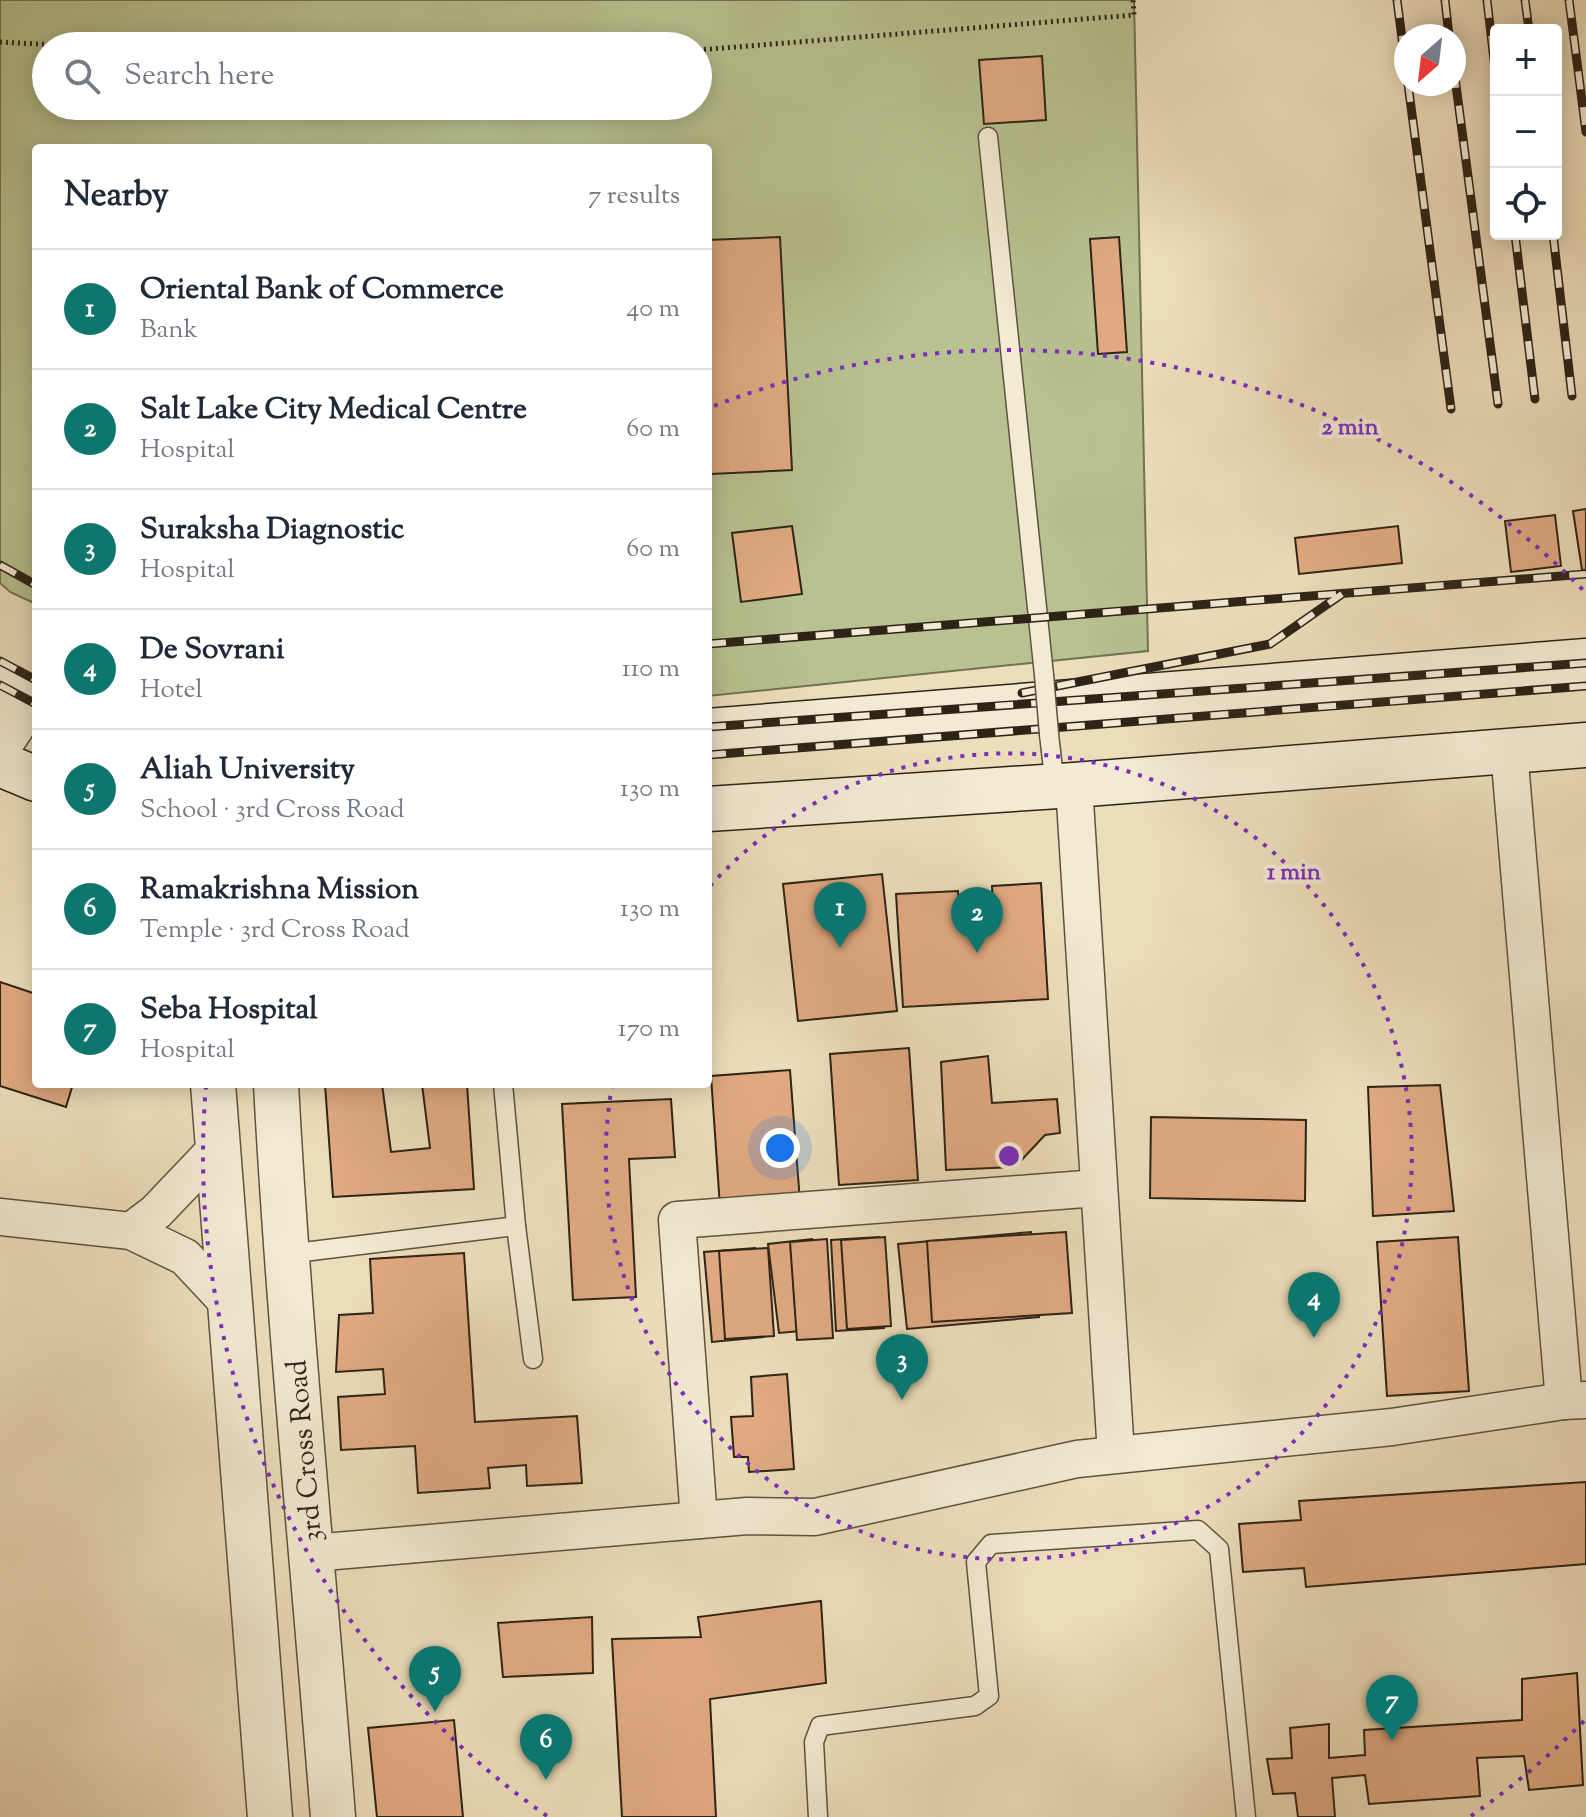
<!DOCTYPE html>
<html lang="en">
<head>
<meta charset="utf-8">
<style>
  body { margin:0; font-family:"Sorts Mill Goudy",serif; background:#f6f6f7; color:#1f2937 }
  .controls { position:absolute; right:24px; top:24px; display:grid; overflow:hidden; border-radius:8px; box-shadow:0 4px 20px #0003 }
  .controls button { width:72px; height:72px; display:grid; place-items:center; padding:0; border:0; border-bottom:2px solid #e0e1e3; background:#fff; color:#1f2937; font:40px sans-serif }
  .compass { position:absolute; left:1394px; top:24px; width:72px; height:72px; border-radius:50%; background:#fff; box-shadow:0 4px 20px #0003; rotate:208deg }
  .you { position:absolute; left:780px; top:1148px; width:28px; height:28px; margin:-20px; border:6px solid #fff; border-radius:50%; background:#1a73e8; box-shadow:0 0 0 12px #1a73e833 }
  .badge { display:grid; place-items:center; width:52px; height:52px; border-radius:50%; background:#0f766e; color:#fff; font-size:26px; font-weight:700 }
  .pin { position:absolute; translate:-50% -66px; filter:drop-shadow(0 2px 4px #0008) }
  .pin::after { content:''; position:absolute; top:42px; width:28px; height:24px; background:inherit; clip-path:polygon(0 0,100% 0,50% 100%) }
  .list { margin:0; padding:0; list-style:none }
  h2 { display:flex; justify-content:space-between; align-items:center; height:104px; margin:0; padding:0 32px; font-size:34px }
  h2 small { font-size:26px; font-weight:400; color:#747a83 }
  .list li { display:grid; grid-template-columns:52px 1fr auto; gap:24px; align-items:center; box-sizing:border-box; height:120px; padding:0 32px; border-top:2px solid #e0e1e3 }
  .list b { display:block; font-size:30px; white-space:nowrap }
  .list p { margin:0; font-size:26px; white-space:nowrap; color:#747a83 }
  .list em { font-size:26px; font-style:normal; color:#747a83 }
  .icon { flex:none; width:44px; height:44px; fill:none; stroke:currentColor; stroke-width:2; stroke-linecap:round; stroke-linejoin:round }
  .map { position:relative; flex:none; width:1586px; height:1817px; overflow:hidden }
  .search { position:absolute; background:#fff; box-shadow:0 4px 20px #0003; left:32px; top:32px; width:680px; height:88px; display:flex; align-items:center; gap:20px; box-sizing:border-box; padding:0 28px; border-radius:44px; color:#747a83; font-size:30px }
  .panel { position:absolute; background:#fff; box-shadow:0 4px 20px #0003; left:32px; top:144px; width:680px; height:944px; border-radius:8px }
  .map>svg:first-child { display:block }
  .green { fill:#b8c190; stroke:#727254; stroke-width:2; fill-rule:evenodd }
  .building { fill:#e1aa82; stroke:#2d2317; stroke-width:2 }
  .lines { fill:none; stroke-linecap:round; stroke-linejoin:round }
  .service-casing { stroke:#5d5240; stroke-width:21 }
  .minor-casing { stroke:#5d5240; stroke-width:39 }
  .tertiary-casing { stroke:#5d5240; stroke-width:47 }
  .secondary-casing { stroke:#2d2317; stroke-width:47 }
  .path { stroke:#2d2317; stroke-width:5; stroke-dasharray:2 4; stroke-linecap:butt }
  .service { stroke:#f3ead3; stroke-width:18 }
  .minor { stroke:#f3ead3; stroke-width:36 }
  .tertiary { stroke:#f3ead3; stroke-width:44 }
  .secondary { stroke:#f3ead3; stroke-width:44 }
  .rail-casing { stroke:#2d2317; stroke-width:9 }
  .rail { stroke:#f3ead3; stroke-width:6; stroke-dasharray:18; stroke-linecap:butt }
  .service-bridge-casing { stroke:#5d5240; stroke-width:21; stroke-linecap:butt }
  .service-bridge { stroke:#f3ead3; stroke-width:18 }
  .ring { fill:none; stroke:#7b2cbf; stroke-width:4; stroke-dasharray:4 8 }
  .labels { text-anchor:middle; stroke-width:8; stroke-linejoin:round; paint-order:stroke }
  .street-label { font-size:28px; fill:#2d2317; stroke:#f3ead3 }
  .centre { fill:#7b2cbf; stroke:#f3ead3; stroke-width:4 }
  .ring-label { font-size:24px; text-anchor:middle; font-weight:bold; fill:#7b2cbf; stroke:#f3ead3; stroke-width:8; stroke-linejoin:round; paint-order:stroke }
</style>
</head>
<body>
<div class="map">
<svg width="1586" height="1817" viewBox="0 0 1586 1817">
  <rect width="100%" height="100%" fill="#eddebb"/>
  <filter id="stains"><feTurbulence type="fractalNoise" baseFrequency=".0025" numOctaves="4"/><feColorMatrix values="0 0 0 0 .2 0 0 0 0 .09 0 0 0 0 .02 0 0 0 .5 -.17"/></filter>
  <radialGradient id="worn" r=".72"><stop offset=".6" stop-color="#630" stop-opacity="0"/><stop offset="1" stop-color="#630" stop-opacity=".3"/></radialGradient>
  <!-- green -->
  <path class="green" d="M0,0H1134L1148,651L708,696V148H36V604L10,592L0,583ZM46,46H698V106H46Z"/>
  <!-- building -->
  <g class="building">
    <path d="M1042,56L1046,120L984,124L979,60Z"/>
    <path d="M780,237L792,470L711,474L708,423V240Z"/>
    <path d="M1119,237L1127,352L1098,354L1090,239Z"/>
    <path d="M1586,509V570H1582L1573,511Z"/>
    <path d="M1555,515L1561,566L1511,572L1505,521Z"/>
    <path d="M792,526L802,594L741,602L732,533Z"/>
    <path d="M1398,526L1402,563L1299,574L1295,538Z"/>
    <path d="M882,874L897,1011L798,1021L783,884Z"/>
    <path d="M1041,883L1048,999L903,1007L896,894L958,891L960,926L994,924L992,886Z"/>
    <path d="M0,982L36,994V1084H73L66,1107L0,1086Z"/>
    <path d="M909,1048L918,1180L839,1185L830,1054Z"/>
    <path d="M988,1056L992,1103L1057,1099L1060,1133L1045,1135L1015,1167L946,1170L941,1062Z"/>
    <path d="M790,1070L800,1202L720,1207L711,1076Z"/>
    <path d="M325,1084H382L391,1152L430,1148L422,1084H467L474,1189L333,1197Z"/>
    <path d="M1440,1085L1454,1211L1373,1216L1368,1087Z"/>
    <path d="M671,1099L675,1157L629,1159L636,1297L573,1300L562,1104Z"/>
    <path d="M1151,1117L1306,1120L1305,1201L1150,1198Z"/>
    <path d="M1031,1232L1039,1317L907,1329L898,1244Z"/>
    <path d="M1066,1232L1072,1313L932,1322L927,1241Z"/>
    <path d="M879,1237L884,1328L836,1331L831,1240Z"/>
    <path d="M885,1237L891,1326L847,1329L841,1240Z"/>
    <path d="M1458,1237L1469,1391L1387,1396L1377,1242Z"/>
    <path d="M812,1239L823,1329L779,1333L768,1244Z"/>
    <path d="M827,1239L833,1338L797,1340L790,1242Z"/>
    <path d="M755,1248L763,1337L712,1342L704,1252Z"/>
    <path d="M768,1248L774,1336L725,1339L719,1251Z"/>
    <path d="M464,1253L475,1422L577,1416L582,1483L527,1486L526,1465L488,1468L490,1488L418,1493L415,1446L341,1450L338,1397L385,1394L383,1369L336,1372L339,1315L373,1313L370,1259Z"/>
    <path d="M787,1374L794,1469L749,1472L748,1457H734L731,1417L753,1416L751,1377Z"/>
    <path d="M1586,1482V1564L1306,1587L1304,1568L1243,1572L1239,1524L1301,1520L1299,1501Z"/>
    <path d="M821,1601L826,1683L710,1699L716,1817H622L612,1639L701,1637L698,1617Z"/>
    <path d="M592,1617L593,1673L503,1677L498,1623Z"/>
    <path d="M1577,1673L1583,1785L1529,1790L1524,1756L1477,1758L1480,1796L1369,1804L1365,1775L1332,1778L1335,1817H1298L1295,1793L1273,1794L1267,1759L1292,1758L1290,1728L1329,1724V1758L1365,1755L1364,1730L1522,1720V1679Z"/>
    <path d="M454,1720L463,1817H377L368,1728Z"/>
  </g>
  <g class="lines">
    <!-- service casing -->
    <g class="service-casing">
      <g id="service">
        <path d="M988,137L1044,675"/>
        <path d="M1049,734L1055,787"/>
        <path d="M503,1084L516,1226L533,1359"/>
        <path d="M287,1254L516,1226"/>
        <path d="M818,1817L814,1742L820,1726L975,1706L989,1696L976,1562L991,1544L1198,1530L1219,1549L1246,1817"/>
      </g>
    </g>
    <!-- minor casing -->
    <g class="minor-casing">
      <g id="minor">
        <path d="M1509,751L1564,1401"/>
        <path d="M1074,785L1116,1454"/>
        <path d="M0,1217L131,1231L185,1257L229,1304"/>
        <path d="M131,1231L156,1212L217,1148"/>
        <path d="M699,1520L677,1220L1098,1188"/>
        <path d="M312,1553L747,1516L815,1517L1077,1459L1392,1427L1564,1401L1586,1400"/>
      </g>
    </g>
    <!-- tertiary casing -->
    <g class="tertiary-casing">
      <g id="tertiary">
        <path d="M0,744L25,706"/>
        <path d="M213,1084L270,1817"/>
        <path d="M276,1084C289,1329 314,1573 333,1817"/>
      </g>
    </g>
    <!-- secondary casing -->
    <g class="secondary-casing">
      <g id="secondary">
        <path d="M0,685L36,713"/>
        <path d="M708,731L1586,661"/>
        <path d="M0,764L36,779"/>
        <path d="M708,809L1074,785L1586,745"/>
      </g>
    </g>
    <!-- path -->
    <g class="path">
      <path d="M0,42L74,46"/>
      <path d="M698,50L1134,15L1133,0"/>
    </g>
    <!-- service -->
    <use href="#service" class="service"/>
    <!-- minor -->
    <use href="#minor" class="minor"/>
    <!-- tertiary -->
    <use href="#tertiary" class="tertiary"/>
    <!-- secondary -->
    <use href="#secondary" class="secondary"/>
    <!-- rail casing -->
    <g class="rail-casing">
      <g id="rail">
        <path d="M1397,0L1406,69"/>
        <path d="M1445,0L1449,36"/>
        <path d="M1487,0L1496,77"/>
        <path d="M1525,0L1529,30"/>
        <path d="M1569,0L1586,132"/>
        <path d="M1454,70L1498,404"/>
        <path d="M1408,84L1451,409"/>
        <path d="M1515,234L1535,399"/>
        <path d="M1553,234L1572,396"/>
        <path d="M0,565L36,585"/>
        <path d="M708,644L1586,574"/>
        <path d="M0,661L36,680"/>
        <path d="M0,685L36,704"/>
        <path d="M1022,693L1270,644L1342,594"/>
        <path d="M708,727L1586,663"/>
        <path d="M708,755L1586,686"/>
      </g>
    </g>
    <!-- rail -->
    <use href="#rail" class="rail"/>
    <!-- service-bridge casing -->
    <g class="service-bridge-casing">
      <path id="service-bridge" d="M1044,675L1049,734"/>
    </g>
    <!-- service-bridge -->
    <use href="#service-bridge" class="service-bridge"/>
  </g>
  <!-- distance rings -->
  <g class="ring">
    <path d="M710 886A403 403 0 1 1 612 1086"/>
    <path d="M1584 1721A806 806 0 0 1 1471 1816M547 1816A806 806 0 0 1 206 1086M714 406A806 806 0 0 1 1584 591"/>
  </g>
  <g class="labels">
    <!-- street labels -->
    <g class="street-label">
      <text transform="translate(303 1451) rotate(-95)" y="10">3rd Cross Road</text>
    </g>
  </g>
  <circle cx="1009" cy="1156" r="12" class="centre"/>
  <g class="ring-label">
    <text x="1350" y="434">2 min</text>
    <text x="1294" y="879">1 min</text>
  </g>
  <rect width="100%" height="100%" filter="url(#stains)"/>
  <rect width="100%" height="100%" fill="url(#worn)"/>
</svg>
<div class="controls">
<button>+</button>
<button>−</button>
<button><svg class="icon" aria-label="locate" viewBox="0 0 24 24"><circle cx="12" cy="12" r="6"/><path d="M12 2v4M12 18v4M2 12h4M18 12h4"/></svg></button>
</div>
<svg class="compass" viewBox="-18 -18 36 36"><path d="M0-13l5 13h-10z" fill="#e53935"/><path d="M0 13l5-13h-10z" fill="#747a83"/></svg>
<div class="you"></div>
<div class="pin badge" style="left:840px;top:948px">1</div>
<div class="pin badge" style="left:977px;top:953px">2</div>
<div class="pin badge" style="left:902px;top:1400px">3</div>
<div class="pin badge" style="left:1314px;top:1338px">4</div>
<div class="pin badge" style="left:435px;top:1712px">5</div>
<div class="pin badge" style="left:546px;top:1780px">6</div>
<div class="pin badge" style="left:1392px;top:1741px">7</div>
<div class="search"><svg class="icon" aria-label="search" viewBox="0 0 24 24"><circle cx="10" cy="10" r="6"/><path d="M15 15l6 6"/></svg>Search here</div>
<section class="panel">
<h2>Nearby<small>7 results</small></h2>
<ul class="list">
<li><span class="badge">1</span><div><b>Oriental Bank of Commerce</b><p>Bank</p></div><em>40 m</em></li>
<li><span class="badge">2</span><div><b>Salt Lake City Medical Centre</b><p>Hospital</p></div><em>60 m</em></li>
<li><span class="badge">3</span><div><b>Suraksha Diagnostic</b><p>Hospital</p></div><em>60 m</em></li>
<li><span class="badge">4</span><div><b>De Sovrani</b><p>Hotel</p></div><em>110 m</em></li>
<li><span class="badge">5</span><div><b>Aliah University</b><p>School · 3rd Cross Road</p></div><em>130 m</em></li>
<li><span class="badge">6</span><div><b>Ramakrishna Mission</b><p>Temple · 3rd Cross Road</p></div><em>130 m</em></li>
<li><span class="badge">7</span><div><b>Seba Hospital</b><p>Hospital</p></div><em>170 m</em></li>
</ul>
</section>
</div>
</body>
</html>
